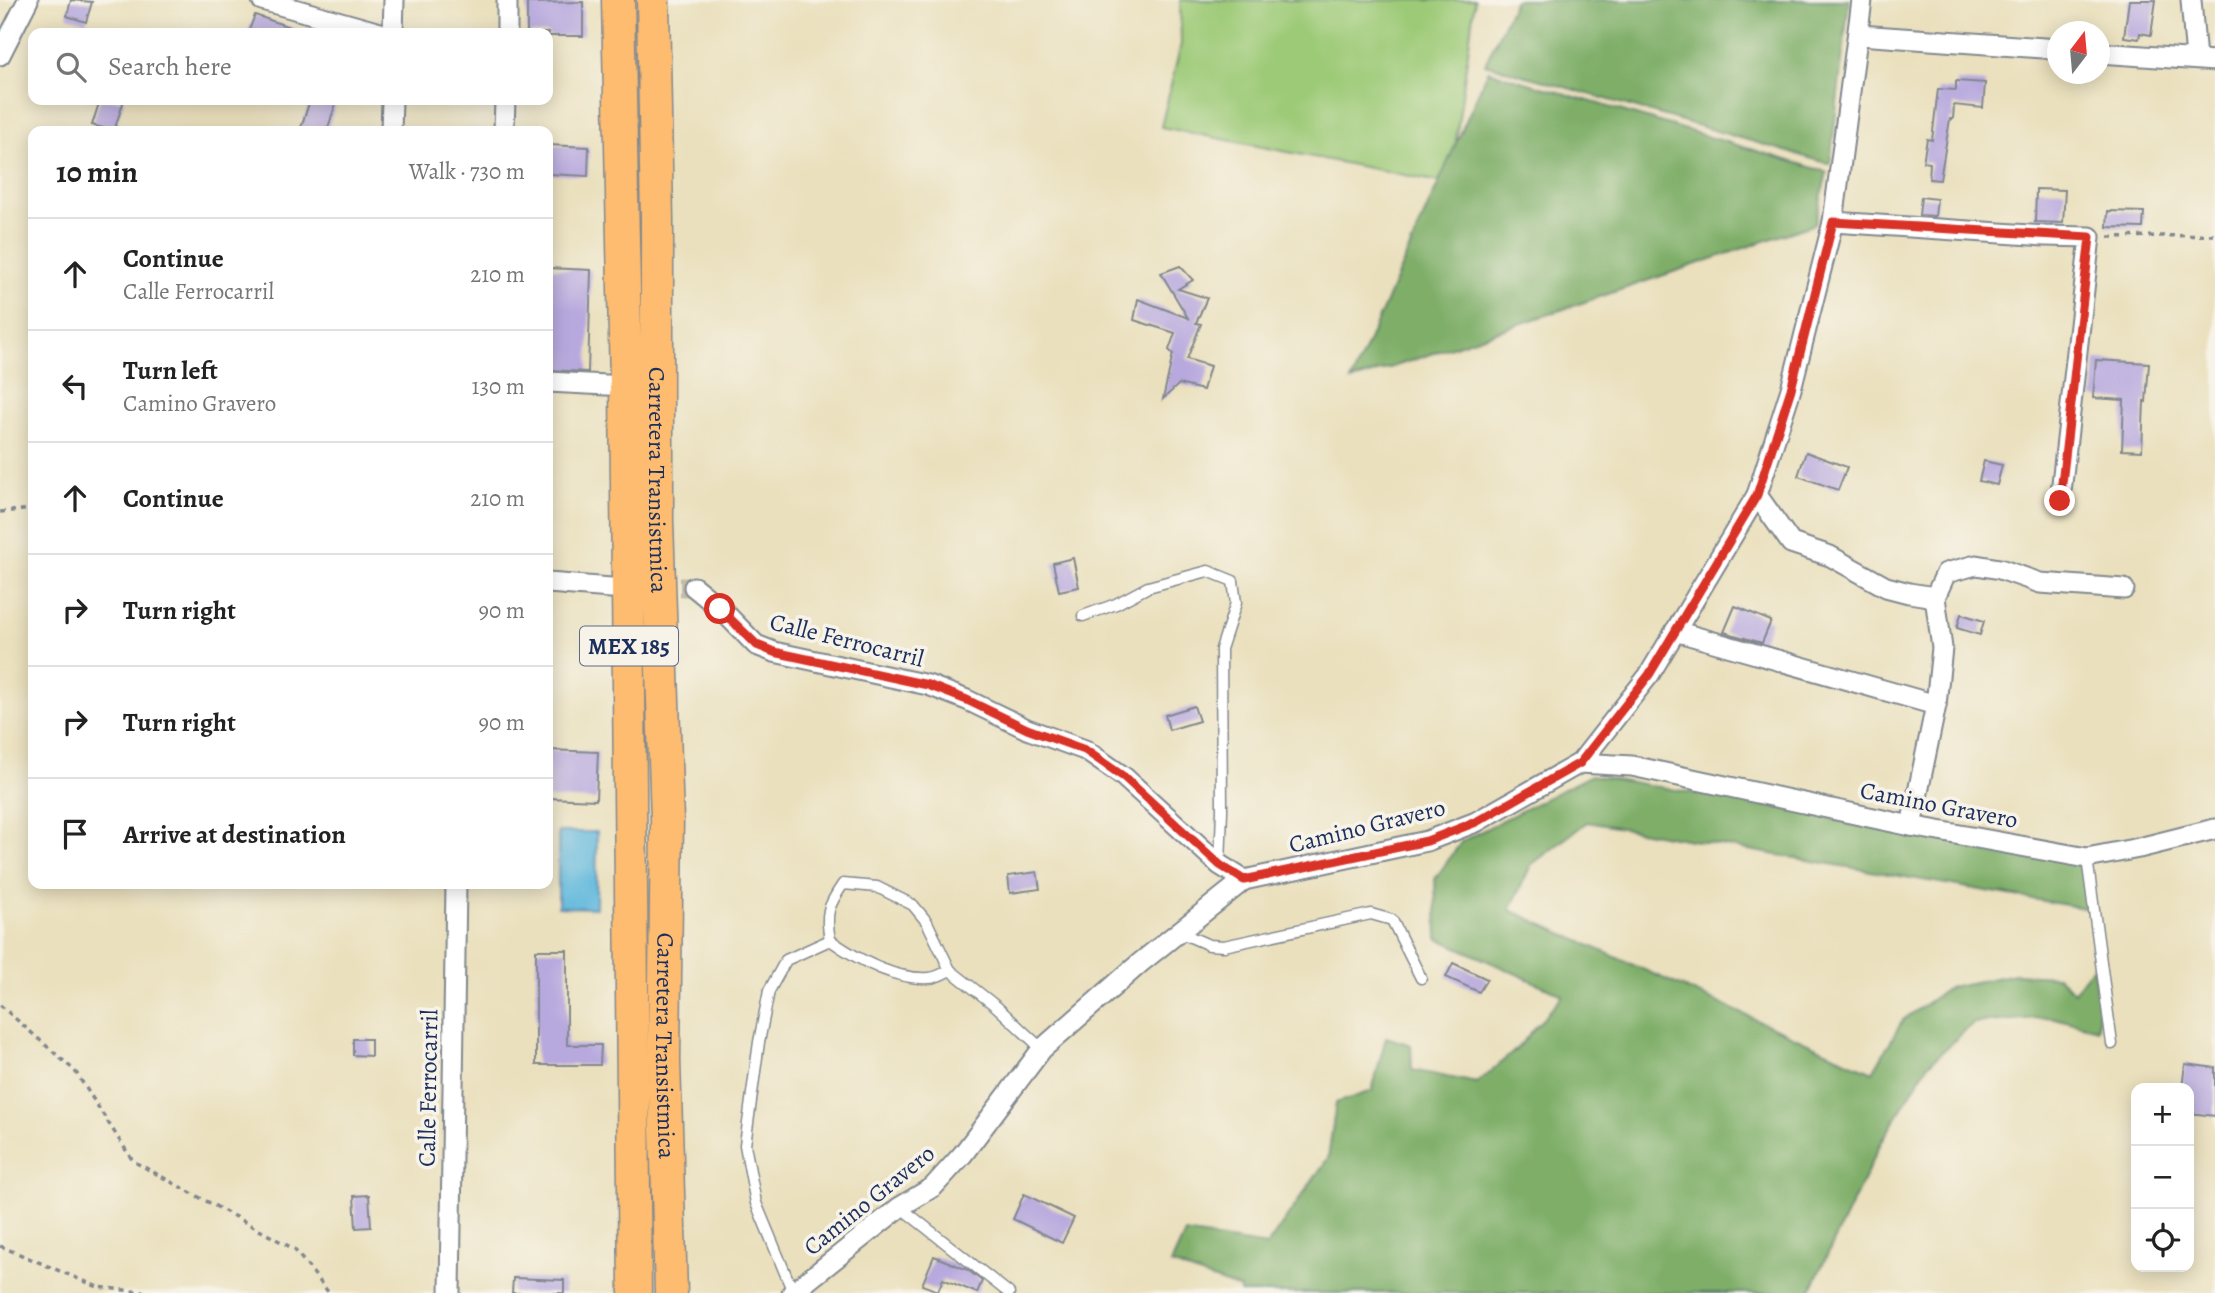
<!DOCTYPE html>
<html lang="en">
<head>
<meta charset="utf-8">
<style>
  body { margin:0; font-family:Alegreya,serif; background:#f2f2f2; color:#222 }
  .controls { position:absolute; right:21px; bottom:21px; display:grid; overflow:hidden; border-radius:14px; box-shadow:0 4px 18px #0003 }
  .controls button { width:63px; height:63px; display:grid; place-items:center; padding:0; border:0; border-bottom:2px solid #e0e0e0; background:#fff; color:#222; font:35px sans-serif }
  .compass { position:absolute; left:2047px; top:21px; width:63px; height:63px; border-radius:50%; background:#fff; box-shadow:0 4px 18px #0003; rotate:16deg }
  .stop { position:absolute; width:21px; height:21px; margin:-16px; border:5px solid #d93025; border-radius:50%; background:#fff }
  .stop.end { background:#d93025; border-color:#fff; box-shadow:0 2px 7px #0008 }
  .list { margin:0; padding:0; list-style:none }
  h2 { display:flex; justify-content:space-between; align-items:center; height:91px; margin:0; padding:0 28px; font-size:30px }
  h2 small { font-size:23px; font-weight:400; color:#767676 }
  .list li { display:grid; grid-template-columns:46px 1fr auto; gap:21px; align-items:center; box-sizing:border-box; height:112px; padding:0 28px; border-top:2px solid #e0e0e0 }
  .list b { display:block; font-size:26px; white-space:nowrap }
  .list p { margin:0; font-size:23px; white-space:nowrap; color:#767676 }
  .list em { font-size:23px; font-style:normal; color:#767676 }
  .icon { flex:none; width:38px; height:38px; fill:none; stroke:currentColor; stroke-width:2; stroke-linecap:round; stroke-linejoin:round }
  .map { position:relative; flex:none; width:2215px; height:1293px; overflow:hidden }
  .search { position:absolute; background:#fff; box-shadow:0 4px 18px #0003; left:28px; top:28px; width:525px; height:77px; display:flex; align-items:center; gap:18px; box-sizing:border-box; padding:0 24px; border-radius:14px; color:#767676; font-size:26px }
  .panel { position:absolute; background:#fff; box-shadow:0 4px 18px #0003; left:28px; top:126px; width:525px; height:763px; border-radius:14px }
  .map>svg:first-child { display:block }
  .green { fill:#9dca77; stroke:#5c7c6a; stroke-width:2 }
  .forest { fill:#7eae68; stroke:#4c6e63; stroke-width:2 }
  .water { fill:#60b8dd; stroke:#3e749e; stroke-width:2 }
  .building { fill:#b7a8de }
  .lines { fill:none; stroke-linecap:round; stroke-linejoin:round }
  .street-tunnel { stroke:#c1bdaa; stroke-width:19; stroke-dasharray:19 10; stroke-linecap:butt }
  .lane-casing { stroke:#82888e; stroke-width:13 }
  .street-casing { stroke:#82888e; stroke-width:23 }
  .primary-casing { stroke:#82888e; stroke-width:35 }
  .path { stroke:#82888e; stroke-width:3.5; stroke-dasharray:5 5; stroke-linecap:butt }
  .lane { stroke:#fff; stroke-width:10 }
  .street { stroke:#fff; stroke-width:19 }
  .primary { stroke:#fdbc70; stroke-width:32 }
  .route { stroke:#d93025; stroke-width:9 }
  .labels { text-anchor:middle; stroke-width:7; stroke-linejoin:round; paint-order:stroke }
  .shield { fill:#f7f3e8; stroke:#5d6a87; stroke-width:2 }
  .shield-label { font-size:23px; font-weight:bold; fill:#1b2f5e }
  .street-label { font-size:24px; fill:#1b2f5e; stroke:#f7f3e8 }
</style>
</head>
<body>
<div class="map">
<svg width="2215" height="1293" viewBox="0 0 2215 1293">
  <rect width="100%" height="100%" fill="#f7f3e8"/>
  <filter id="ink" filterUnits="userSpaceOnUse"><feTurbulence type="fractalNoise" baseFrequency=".0143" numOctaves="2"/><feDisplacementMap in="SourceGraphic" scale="14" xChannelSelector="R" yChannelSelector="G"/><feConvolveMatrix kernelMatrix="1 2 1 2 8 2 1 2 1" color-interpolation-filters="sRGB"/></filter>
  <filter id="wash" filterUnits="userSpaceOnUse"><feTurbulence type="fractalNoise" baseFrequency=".00686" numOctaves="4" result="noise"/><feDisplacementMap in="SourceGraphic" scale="28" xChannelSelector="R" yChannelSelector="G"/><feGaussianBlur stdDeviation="1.57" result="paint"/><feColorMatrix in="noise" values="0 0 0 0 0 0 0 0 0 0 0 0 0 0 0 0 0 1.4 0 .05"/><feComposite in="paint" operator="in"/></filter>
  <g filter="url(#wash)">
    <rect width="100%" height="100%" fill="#eae0bd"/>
    <!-- green -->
    <path class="green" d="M1180,0H1475L1450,184L1161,127L1181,44Z"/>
    <!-- forest -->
    <g class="forest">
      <path d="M1515,0H1849L1830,164L1485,64Z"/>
      <path d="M1488,71L1827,172L1815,224L1351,381Z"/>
      <path d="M1591,775L2086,862L2090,909L1587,822L1531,865L1510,910L1873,1072L1903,1020L1950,987L2015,974L2057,976L2074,992L2093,966L2099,1006L2098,1029L2050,1017L1973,1023L1927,1066L1882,1141L1809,1293H1240V1289L1171,1264L1185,1233L1267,1246L1328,1158L1336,1103L1372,1091L1386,1037L1411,1045L1412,1070L1477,1083L1517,1049L1563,995L1437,938L1435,879L1462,841Z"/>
    </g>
    <!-- water -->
    <path class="water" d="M558,832H597L596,908L558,907Z"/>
    <g id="blocks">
      <!-- building -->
      <g class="building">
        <path d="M71,0L92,2L86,22L67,16Z"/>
        <path d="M2129,0H2156L2151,35L2140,33L2139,39L2124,37Z"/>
        <path d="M583,2V36H548V33H527V3Z"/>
        <path d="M255,15L301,31V33H248Z"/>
        <path d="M1956,81L1985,83L1983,108L1954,105L1953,119H1950L1940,180L1929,179L1930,163L1923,162L1927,139L1932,140L1938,89L1956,90Z"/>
        <path d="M100,100H124L114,131L92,125Z"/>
        <path d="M310,100H337L327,131H300Z"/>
        <path d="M548,145L589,147L588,176L548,174Z"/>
        <path d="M2036,189L2065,190L2063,223L2035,222Z"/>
        <path d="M1921,197L1937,199L1935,216L1919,215Z"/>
        <path d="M2108,211L2144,212L2143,228L2107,227Z"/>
        <path d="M1180,266L1193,280L1178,289L1207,298L1196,323L1201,324L1187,359L1210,366L1203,390L1179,384L1163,399L1173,354L1169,350L1175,333L1134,320L1138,299L1188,318L1161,273Z"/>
        <path d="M548,268L591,270L588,372L548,370Z"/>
        <path d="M2096,360L2149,363L2146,402L2144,401L2142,451L2122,450L2124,400L2093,398Z"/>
        <path d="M1806,452L1847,467L1838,490L1798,476Z"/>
        <path d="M1984,461L2002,465L1997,485L1979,481Z"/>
        <path d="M1073,558L1079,587L1059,591L1053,563Z"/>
        <path d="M1735,606L1771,621L1762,643L1724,632Z"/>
        <path d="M1961,614L1984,621L1980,635L1957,628Z"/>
        <path d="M1194,706L1199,721L1169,730L1165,715Z"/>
        <path d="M548,750L598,752L596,800L548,798Z"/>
        <path d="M1037,872L1040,889L1010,893L1008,876Z"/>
        <path d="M536,950H567V1045H601L600,1065H536Z"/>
        <path d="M1453,963L1487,979L1479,992L1446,977Z"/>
        <path d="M353,1039H371V1056L353,1055Z"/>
        <path d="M2185,1064L2215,1068V1116L2189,1113V1088H2182Z"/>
        <path d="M1024,1194L1074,1218L1062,1243L1013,1219Z"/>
        <path d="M369,1195L371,1227L356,1228L354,1196Z"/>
        <path d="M934,1256L968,1270L982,1281L977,1293L943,1279L938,1291L922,1285Z"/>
        <path d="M513,1278L564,1280V1293H512Z"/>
      </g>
    </g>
  </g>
  <g filter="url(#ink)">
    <use href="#blocks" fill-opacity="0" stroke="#82888e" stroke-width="2"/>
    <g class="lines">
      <!-- street-tunnel -->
      <path class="street-tunnel" d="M651,587H694"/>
      <!-- lane casing -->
      <g class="lane-casing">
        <g id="lane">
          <path d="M1083,616L1116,604L1148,587L1208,571L1233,581L1236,603L1221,649L1222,810L1220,865"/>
          <path d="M2087,858L2112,1044"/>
          <path d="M1179,932L1209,945L1224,946L1371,914L1392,920L1421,978"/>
          <path d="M830,940C825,913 828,906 843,884L877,887L913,905L927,922L950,970"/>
          <path d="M900,1207L1009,1293"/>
          <path d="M793,1292L756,1203L745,1145L759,1042L769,991L786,960L830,940C857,959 894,980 929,978C936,978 944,973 950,970L997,1007L1042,1049"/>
        </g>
      </g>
      <!-- street casing -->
      <g class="street-casing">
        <g id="street">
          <path d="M262,0L380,33"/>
          <path d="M1862,0L1833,222L2045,236L2090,237L2060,501"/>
          <path d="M2191,0L2196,59"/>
          <path d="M393,33L394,0"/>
          <path d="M507,33V0"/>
          <path d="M1859,35L2058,49"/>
          <path d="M2100,53L2215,61"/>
          <path d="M0,55L28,0"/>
          <path d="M391,131L392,100"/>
          <path d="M504,131L505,100"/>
          <path d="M1833,222L1791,389L1757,495L1791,543L1830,556L1886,587L1909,593L1935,597L1946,573L1976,565L2000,569L2040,583L2124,589"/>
          <path d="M548,382L626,386"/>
          <path d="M548,583L611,588"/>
          <path d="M694,587L721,609L756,645L774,652L928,685L967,700L1027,729L1085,750L1124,777L1220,865L1244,880"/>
          <path d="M1675,631L1936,705"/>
          <path d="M1580,763L1649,675L1757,495"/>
          <path d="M1911,826L1936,705L1942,648L1935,597"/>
          <path d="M450,1293L456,884"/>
          <path d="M792,1293L900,1207L933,1187L963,1154L1042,1049L1140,963L1244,880L1427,841L1476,822L1580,763L1632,766L1911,826L2087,858L2139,848L2215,829"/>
        </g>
      </g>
      <!-- primary casing -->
      <g class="primary-casing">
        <g id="primary">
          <path d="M618,0L626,386L635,1293"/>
          <path id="s1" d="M653,0L657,221V521L667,820L664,1060L671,1293"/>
        </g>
      </g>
      <!-- path -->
      <g class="path">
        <path d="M2109,237L2215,235"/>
        <path d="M0,512L33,509"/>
        <path d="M0,1005L75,1071L133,1161L294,1249L329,1293"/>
        <path d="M0,1246L98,1287L150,1293"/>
      </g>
      <!-- lane -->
      <use href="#lane" class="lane"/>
      <!-- street -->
      <use href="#street" class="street"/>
      <!-- primary -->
      <use href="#primary" class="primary"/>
    </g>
  </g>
  <g class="lines" filter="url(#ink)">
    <!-- route -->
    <path class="route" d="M720,609L757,645L774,652L928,685L967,700L1027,729L1085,750L1124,777L1220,865L1244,880L1427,841L1476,822L1580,763L1649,675L1757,495L1791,389L1833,222L2090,237L2060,501"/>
  </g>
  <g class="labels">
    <!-- shield labels -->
    <rect class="shield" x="580" y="626.5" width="98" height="39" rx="5"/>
    <g class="shield-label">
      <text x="629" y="654">MEX 185</text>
    </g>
    <!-- street labels -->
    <g class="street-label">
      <text dy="8" stroke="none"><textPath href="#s1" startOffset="480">Carretera Transistmica</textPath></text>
      <text transform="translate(847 640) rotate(14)" y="8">Calle Ferrocarril</text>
      <text transform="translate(1939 805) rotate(11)" y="8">Camino Gravero</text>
      <text transform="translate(1367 826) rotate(-14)" y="8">Camino Gravero</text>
      <text dy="8" stroke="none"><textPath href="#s1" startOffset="1046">Carretera Transistmica</textPath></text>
      <text transform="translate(428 1088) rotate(-89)" y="8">Calle Ferrocarril</text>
      <text transform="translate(869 1200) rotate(-39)" y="8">Camino Gravero</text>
    </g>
  </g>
</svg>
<div class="controls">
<button>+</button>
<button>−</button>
<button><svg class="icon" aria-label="locate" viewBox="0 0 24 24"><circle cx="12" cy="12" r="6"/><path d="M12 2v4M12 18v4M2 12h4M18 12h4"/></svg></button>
</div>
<svg class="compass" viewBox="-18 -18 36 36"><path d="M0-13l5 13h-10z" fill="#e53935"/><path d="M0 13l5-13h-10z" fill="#767676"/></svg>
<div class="stop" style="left:720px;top:609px"></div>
<div class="stop end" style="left:2060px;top:501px"></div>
<div class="search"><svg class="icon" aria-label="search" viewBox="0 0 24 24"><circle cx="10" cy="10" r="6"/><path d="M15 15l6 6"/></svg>Search here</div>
<section class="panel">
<h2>10 min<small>Walk · 730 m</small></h2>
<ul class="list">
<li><svg class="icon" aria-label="ahead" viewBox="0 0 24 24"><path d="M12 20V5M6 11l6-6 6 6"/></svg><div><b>Continue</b><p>Calle Ferrocarril</p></div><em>210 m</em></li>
<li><svg class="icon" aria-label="left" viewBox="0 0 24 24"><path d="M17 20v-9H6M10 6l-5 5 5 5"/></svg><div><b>Turn left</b><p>Camino Gravero</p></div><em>130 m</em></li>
<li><svg class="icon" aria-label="ahead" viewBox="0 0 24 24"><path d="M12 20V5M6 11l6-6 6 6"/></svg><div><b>Continue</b></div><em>210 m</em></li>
<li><svg class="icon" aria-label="right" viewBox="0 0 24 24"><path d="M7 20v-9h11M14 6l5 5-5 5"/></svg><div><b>Turn right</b></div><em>90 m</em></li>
<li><svg class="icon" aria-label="right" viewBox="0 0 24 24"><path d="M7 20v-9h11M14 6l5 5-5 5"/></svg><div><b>Turn right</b></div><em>90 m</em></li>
<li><svg class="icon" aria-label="arrive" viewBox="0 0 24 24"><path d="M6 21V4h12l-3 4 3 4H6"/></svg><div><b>Arrive at destination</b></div></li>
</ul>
</section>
</div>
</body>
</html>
